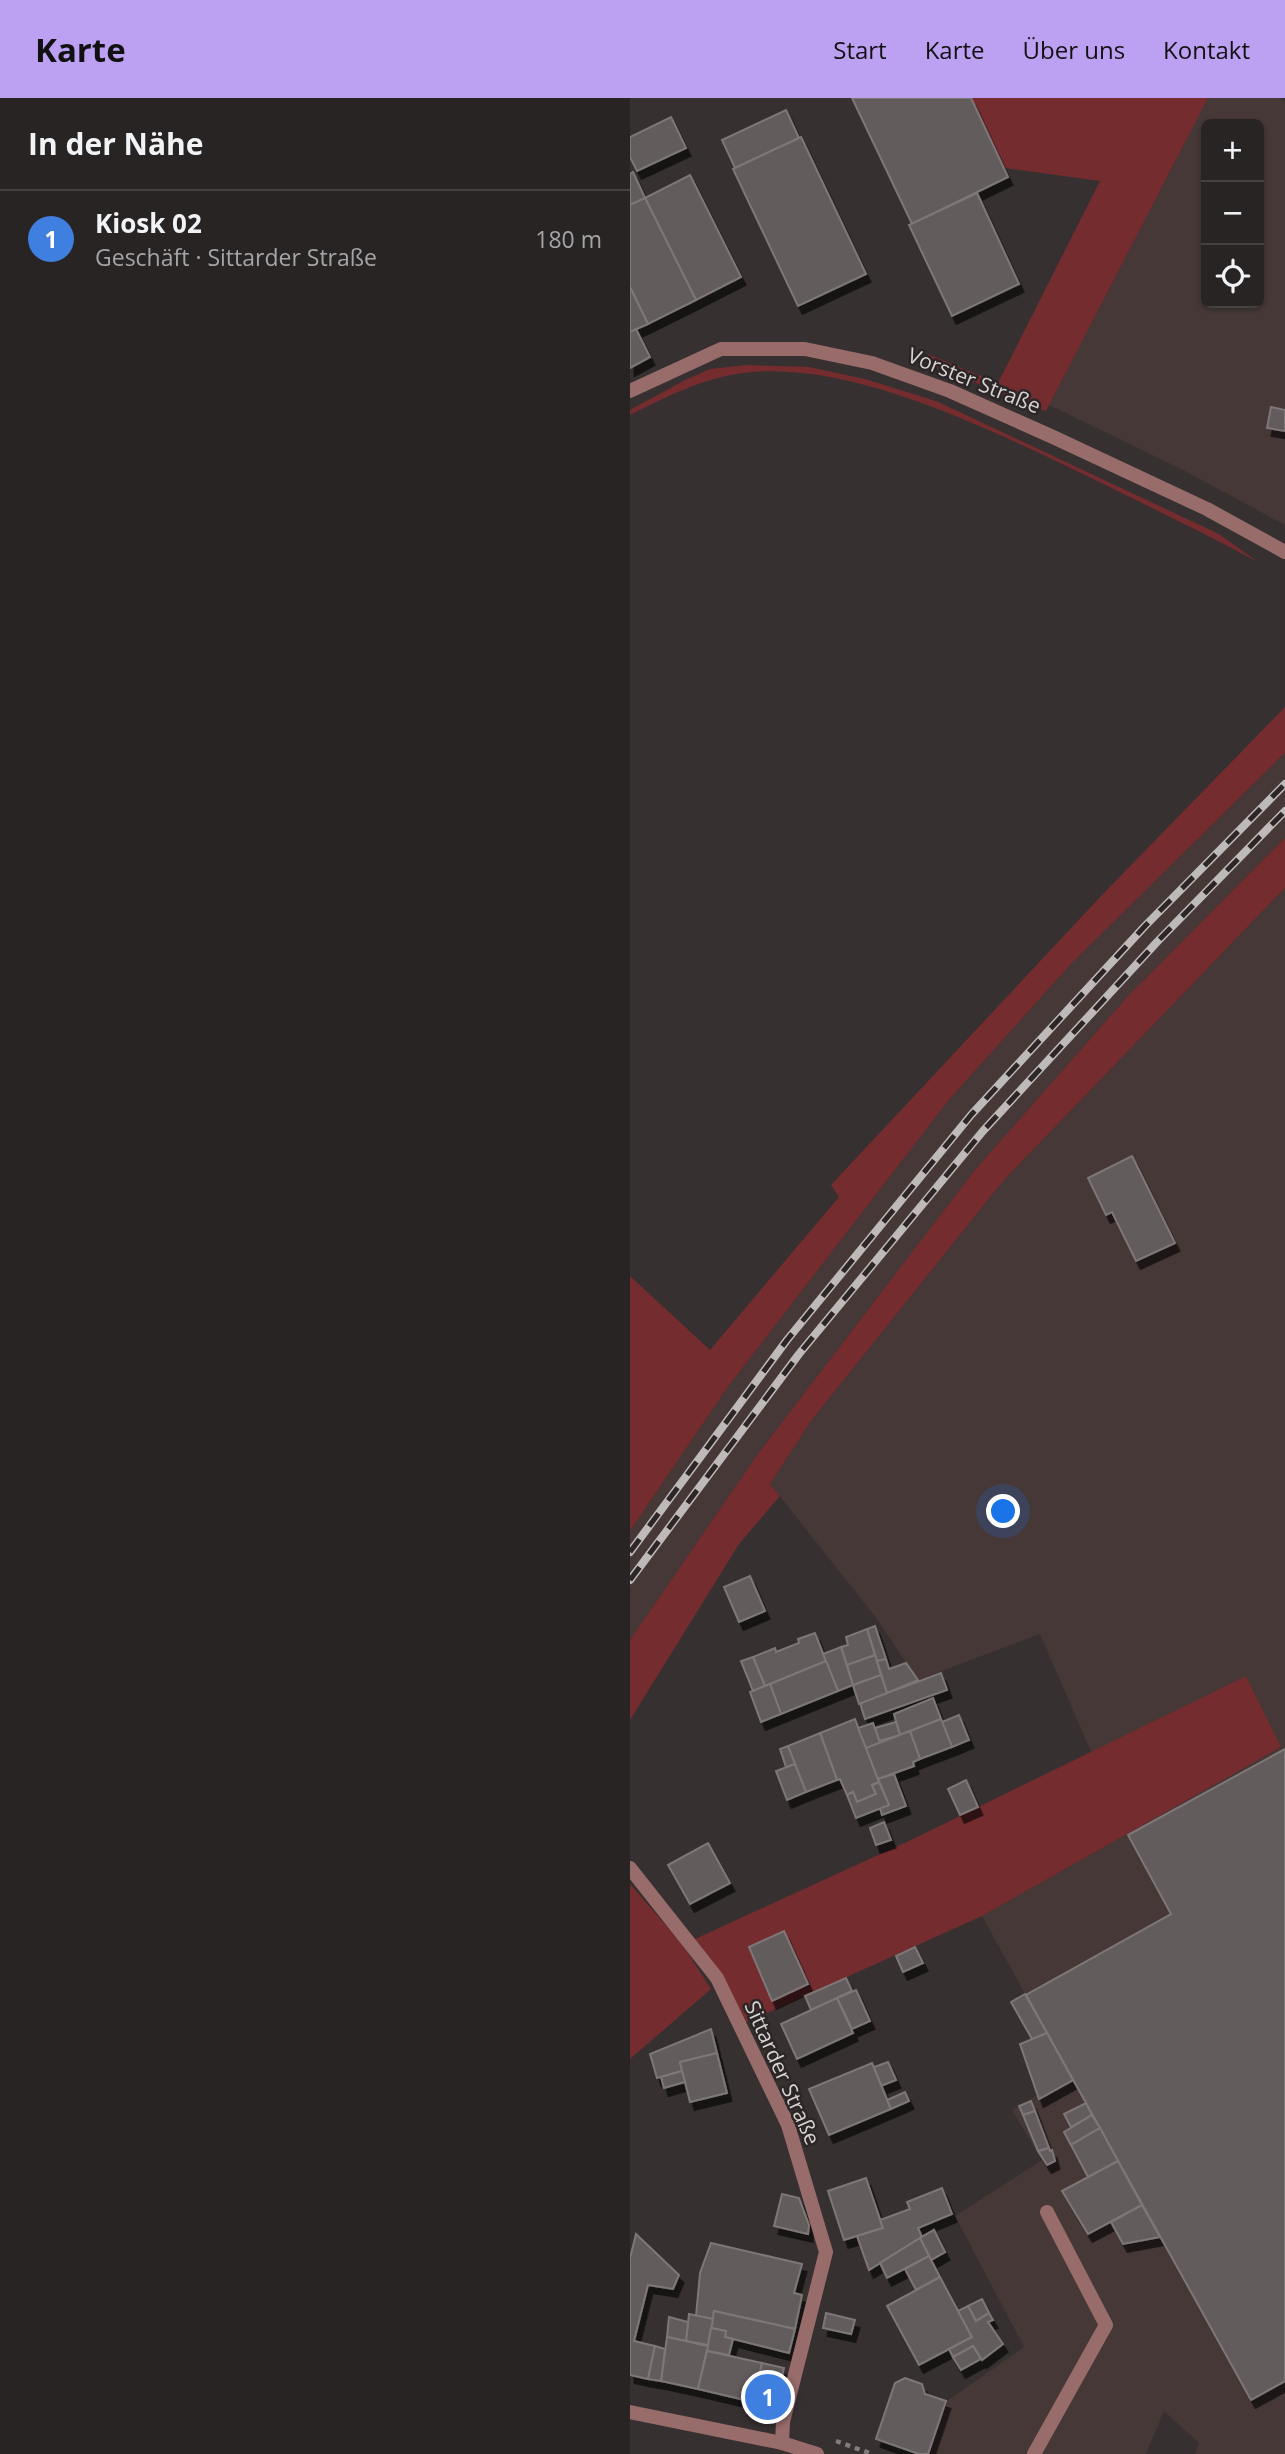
<!DOCTYPE html>
<html lang="de">
<head>
<meta charset="utf-8">
<style>
  body { margin:0; font-family:"Open Sans",sans-serif; background:#312c2c; color:#f1f3f6 }
  .controls { position:absolute; right:21px; top:21px; display:grid; overflow:hidden; border-radius:10px; box-shadow:0 2px 5px #0004 }
  .controls button { width:63px; height:63px; display:grid; place-items:center; padding:0; border:0; border-bottom:2px solid #454141; background:#292424; color:#f1f3f6; font:35px sans-serif }
  .you { position:absolute; left:374px; top:1414px; width:24px; height:24px; margin:-18px; border:5px solid #fff; border-radius:50%; background:#1a73e8; box-shadow:0 0 0 10px #1a73e833 }
  .badge { display:grid; place-items:center; width:46px; height:46px; border-radius:50%; background:#bca0f2; color:#fff; font-size:23px; font-weight:700 }
  .pin { position:absolute; translate:-50% -50%; border:4px solid #fff; box-shadow:0 2px 7px #0006 }
  .list { margin:0; padding:0; list-style:none }
  h2 { display:flex; justify-content:space-between; align-items:center; height:91px; margin:0; padding:0 28px; font-size:30px }
  h2 small { font-size:23px; font-weight:400; color:#a5a4a6 }
  .list li { display:grid; grid-template-columns:46px 1fr auto; gap:21px; align-items:center; box-sizing:border-box; height:98px; padding:0 28px; border-top:2px solid #454141 }
  .list b { display:block; font-size:26px; white-space:nowrap }
  .list p { margin:0; font-size:23px; white-space:nowrap; color:#a5a4a6 }
  .list em { font-size:23px; font-style:normal; color:#a5a4a6 }
  .icon { flex:none; width:38px; height:38px; fill:none; stroke:currentColor; stroke-width:2; stroke-linecap:round; stroke-linejoin:round }
  .map { position:relative; flex:none; width:655px; height:2356px; overflow:hidden }
  header { display:flex; align-items:center; gap:42px; box-sizing:border-box; height:98px; padding:0 35px; background:#bca0f2; color:#111 }
  header strong { font-size:33px }
  nav { display:flex; gap:38px; margin-inline-start:auto; font-size:24px }
  main { display:flex }
  aside { flex:1; background:#292424 }
  .map>svg:first-child { display:block }
  .built { fill:#453837; fill-rule:evenodd }
  .green { fill:#742c2f }
  .building { fill:#635c5c; stroke:#7e7777; stroke-width:2; filter:url(#shadow) }
  .lines { fill:none; stroke-linecap:round; stroke-linejoin:round }
  .path { stroke:#817b7b; stroke-width:4.5; stroke-dasharray:5 5; stroke-linecap:butt }
  .service { stroke:#986c6a; stroke-width:14 }
  .minor { stroke:#986c6a; stroke-width:14 }
  .tertiary { stroke:#986c6a; stroke-width:14 }
  .rail-casing { stroke:#bebaba; stroke-width:8 }
  .rail { stroke:#2c2626; stroke-width:5; stroke-dasharray:16; stroke-linecap:butt }
  .labels { text-anchor:middle; stroke-width:5; stroke-linejoin:round; paint-order:stroke }
  .street-label { font-size:21px; fill:#d9d5d5; stroke:#2c2626 }
</style>
</head>
<body>
<header>
<strong>Karte</strong>
<nav><a>Start</a><a>Karte</a><a>Über uns</a><a>Kontakt</a></nav>
</header>
<main>
<aside>
<h2>In der Nähe<small></small></h2>
<ul class="list">
<li><span class="badge" style="background:#3f7fe0">1</span><div><b>Kiosk 02</b><p>Geschäft · Sittarder Straße</p></div><em>180 m</em></li>
</ul>
</aside>
<div class="map">
<svg width="655" height="2356" viewBox="0 0 655 2356">
  <defs>
    <filter id="shadow"><feDropShadow dx="4.5" dy="8" stdDeviation="0" flood-color="#0009"/></filter>
  </defs>
  <rect width="100%" height="100%" fill="#373030"/>
  <!-- built -->
  <g class="built">
    <path d="M578,0H650L655,3V427L553,372L419,307ZM576,26H629V205H576Z"/>
    <path d="M655,655V740L498,898L344,1073L127,1357L0,1542V1433L97,1290L318,1003L441,866Z"/>
    <path d="M655,790V2356H565L569,2345L534,2313L516,2356H299L317,2303L394,2249L325,2118L412,2062L382,2012L408,1997L410,2001L443,1982L352,1818L650,1649L616,1579L462,1656L410,1536L288,1582L247,1521L140,1386L181,1323L374,1082Z"/>
  </g>
  <!-- green -->
  <g class="green">
    <path d="M341,0H578L416,313L299,266L298,256L368,285L470,83L375,70Z"/>
    <path d="M117,267L179,269L235,281L306,303L589,436L628,464C572,434 514,406 457,378C363,333 220,261 114,275C72,280 37,299 0,317V312L55,282L80,271Z"/>
    <path d="M655,609V655L441,866L318,1003L97,1290L0,1433V1178L80,1252L209,1099L201,1087L472,797Z"/>
    <path d="M655,740V790L374,1082L181,1323L140,1386L150,1398L109,1446L0,1622V1542L127,1357L344,1073L498,898Z"/>
    <path d="M616,1578L651,1649L352,1818L115,1925L65,1841L283,1741Z"/>
    <path d="M0,1786L52,1846L81,1891L0,1961Z"/>
  </g>
  <!-- building -->
  <g class="building">
    <path d="M222,0H341L378,79L282,126Z"/>
    <path d="M156,12L169,40L105,70L92,42Z"/>
    <path d="M41,19L56,50L7,73L0,59V39Z"/>
    <path d="M171,39L236,176L168,208L103,71Z"/>
    <path d="M3,74L15,100L0,107V76Z"/>
    <path d="M60,77L111,179L66,202L15,100Z"/>
    <path d="M347,95L389,186L322,218L279,127Z"/>
    <path d="M15,100L66,202L18,226L0,189V107Z"/>
    <path d="M0,189L18,226L0,234Z"/>
    <path d="M6,231L20,259L0,270V234Z"/>
    <path d="M641,309L655,312V333L637,330Z"/>
    <path d="M502,1058L545,1145L506,1163L482,1114L476,1117L458,1080Z"/>
    <path d="M120,1478L135,1513L109,1524L94,1489Z"/>
    <path d="M245,1528L256,1561L247,1563L237,1531Z"/>
    <path d="M237,1531L245,1557L217,1567L211,1549L218,1547L216,1539Z"/>
    <path d="M185,1535L196,1563L135,1588L123,1559L145,1550L146,1554L169,1545L168,1541Z"/>
    <path d="M211,1549L223,1587L208,1593L193,1556Z"/>
    <path d="M245,1557L251,1577L223,1587L217,1567Z"/>
    <path d="M123,1559L135,1588L123,1593L111,1563Z"/>
    <path d="M256,1561L259,1571L276,1565L288,1582L257,1595L247,1563Z"/>
    <path d="M196,1563L208,1593L151,1616L140,1586Z"/>
    <path d="M311,1575L317,1592L235,1621L230,1605Z"/>
    <path d="M251,1577L257,1595L229,1606L223,1587Z"/>
    <path d="M140,1586L151,1616L131,1624L120,1594Z"/>
    <path d="M303,1600L311,1621L270,1637L264,1616Z"/>
    <path d="M329,1617L339,1642L322,1649L312,1624Z"/>
    <path d="M225,1621L249,1684L242,1687L246,1696L227,1704L223,1694L217,1697L210,1681L207,1682L190,1635Z"/>
    <path d="M311,1621L322,1649L290,1661L280,1633Z"/>
    <path d="M266,1624L270,1637L249,1643L245,1630Z"/>
    <path d="M243,1625L250,1645L236,1650L228,1630Z"/>
    <path d="M280,1633L290,1661L283,1664L284,1668L248,1681L236,1650Z"/>
    <path d="M190,1635L207,1682L176,1694L158,1648Z"/>
    <path d="M158,1648L165,1666L156,1669L150,1651Z"/>
    <path d="M655,1651V2283L621,2302L396,1897L541,1816L498,1737Z"/>
    <path d="M165,1666L176,1694L157,1702L146,1673Z"/>
    <path d="M264,1676L276,1708L252,1717L250,1710L259,1707L248,1681Z"/>
    <path d="M336,1682L348,1709L330,1717L318,1691Z"/>
    <path d="M249,1684L259,1707L226,1720L217,1697L223,1694L227,1704L246,1696L242,1687Z"/>
    <path d="M254,1724L261,1742L246,1747L240,1730Z"/>
    <path d="M78,1745L100,1785L60,1806L38,1767Z"/>
    <path d="M154,1833L178,1886L142,1903L119,1849Z"/>
    <path d="M285,1849L293,1865L273,1874L266,1858Z"/>
    <path d="M216,1880L222,1893L181,1912L175,1898Z"/>
    <path d="M226,1892L240,1923L222,1931L207,1900Z"/>
    <path d="M395,1896L417,1935L402,1941L381,1904Z"/>
    <path d="M207,1900L223,1935L167,1961L151,1926Z"/>
    <path d="M81,1931L87,1955L50,1964L52,1973L27,1980L20,1956Z"/>
    <path d="M417,1935L443,1982L409,2001L390,1946Z"/>
    <path d="M87,1955L97,1995L60,2004L50,1964Z"/>
    <path d="M258,1964L266,1982L251,1988L244,1969Z"/>
    <path d="M242,1965L261,2011L199,2037L179,1991Z"/>
    <path d="M52,1973L55,1984L34,1990L31,1979Z"/>
    <path d="M275,1994L279,2003L261,2011L257,2002Z"/>
    <path d="M401,2003L405,2013L393,2017L389,2008Z"/>
    <path d="M456,2005L462,2017L441,2029L434,2016Z"/>
    <path d="M405,2013L419,2050L408,2053L393,2017Z"/>
    <path d="M462,2017L470,2030L441,2047L434,2034Z"/>
    <path d="M470,2030L488,2063L458,2079L441,2047Z"/>
    <path d="M419,2050L420,2053L422,2052L425,2063L417,2067L408,2053Z"/>
    <path d="M488,2063L512,2107L458,2136L432,2093Z"/>
    <path d="M236,2080L253,2130L214,2142L198,2093Z"/>
    <path d="M312,2090L322,2116L288,2130L292,2139L239,2172L227,2138L253,2130L250,2122L280,2111L277,2104Z"/>
    <path d="M152,2096L169,2100L179,2127L178,2136L144,2128Z"/>
    <path d="M512,2107L530,2139L493,2146L481,2124Z"/>
    <path d="M304,2132L315,2154L301,2162L290,2140Z"/>
    <path d="M6,2136L49,2177L43,2191L18,2187L4,2243L25,2248L18,2281L0,2277V2160Z"/>
    <path d="M290,2140L299,2158L257,2180L250,2165Z"/>
    <path d="M81,2145L172,2166L164,2195L172,2197L165,2231L84,2213L83,2221L66,2218L70,2175Z"/>
    <path d="M299,2158L310,2179L286,2192L275,2171Z"/>
    <path d="M310,2179L342,2239L289,2267L257,2208Z"/>
    <path d="M352,2201L359,2215L346,2223L338,2208Z"/>
    <path d="M338,2208L346,2223L359,2215L363,2222L358,2224L373,2246L352,2262L343,2248L323,2259L319,2251L342,2239L328,2213Z"/>
    <path d="M84,2213L165,2231L159,2255L95,2239L96,2233L81,2230Z"/>
    <path d="M196,2215L225,2222L221,2236L193,2230Z"/>
    <path d="M59,2216L83,2221L78,2247L56,2243Z"/>
    <path d="M39,2219L58,2224L56,2243L37,2239Z"/>
    <path d="M81,2230L96,2233L95,2239L103,2241L99,2257L77,2253Z"/>
    <path d="M37,2239L78,2248L68,2291L31,2283Z"/>
    <path d="M25,2248L35,2251L31,2283L18,2281Z"/>
    <path d="M343,2248L351,2261L331,2272L323,2259Z"/>
    <path d="M77,2253L132,2265L123,2304L68,2291Z"/>
    <path d="M132,2265L154,2270L145,2309L123,2304Z"/>
    <path d="M275,2280L292,2286L295,2296L316,2303L298,2356H289L246,2341L265,2285Z"/>
  </g>
  <g class="lines">
    <!-- path -->
    <path class="path" d="M206,2343L242,2356"/>
    <!-- service -->
    <path class="service" d="M404,2356L476,2227L417,2114"/>
    <!-- minor -->
    <g class="minor">
      <path d="M0,293L91,251H175L242,265L320,293L423,339L577,411L655,454"/>
      <path d="M0,1770L87,1880L158,2027L196,2154L153,2324L152,2345"/>
    </g>
    <!-- tertiary -->
    <path class="tertiary" d="M0,2314L152,2345L187,2356"/>
    <!-- rail casing -->
    <g class="rail-casing">
      <g id="rail">
        <path d="M0,1454L157,1242L341,1017L515,828L655,686"/>
        <path d="M0,1482L169,1256L353,1033L527,844L655,713"/>
      </g>
    </g>
    <!-- rail -->
    <use href="#rail" class="rail"/>
  </g>
  <g class="labels">
    <!-- street labels -->
    <g class="street-label">
      <text transform="translate(344 283) rotate(22)" y="7">Vorster Straße</text>
      <text transform="translate(152 1975) rotate(66)" y="7">Sittarder Straße</text>
    </g>
  </g>
</svg>
<div class="controls">
<button>+</button>
<button>−</button>
<button><svg class="icon" aria-label="locate" viewBox="0 0 24 24"><circle cx="12" cy="12" r="6"/><path d="M12 2v4M12 18v4M2 12h4M18 12h4"/></svg></button>
</div>
<div class="you"></div>
<div class="pin badge" style="left:138px;top:2299px;background:#3f7fe0">1</div>
</div>
</main>
</body>
</html>
